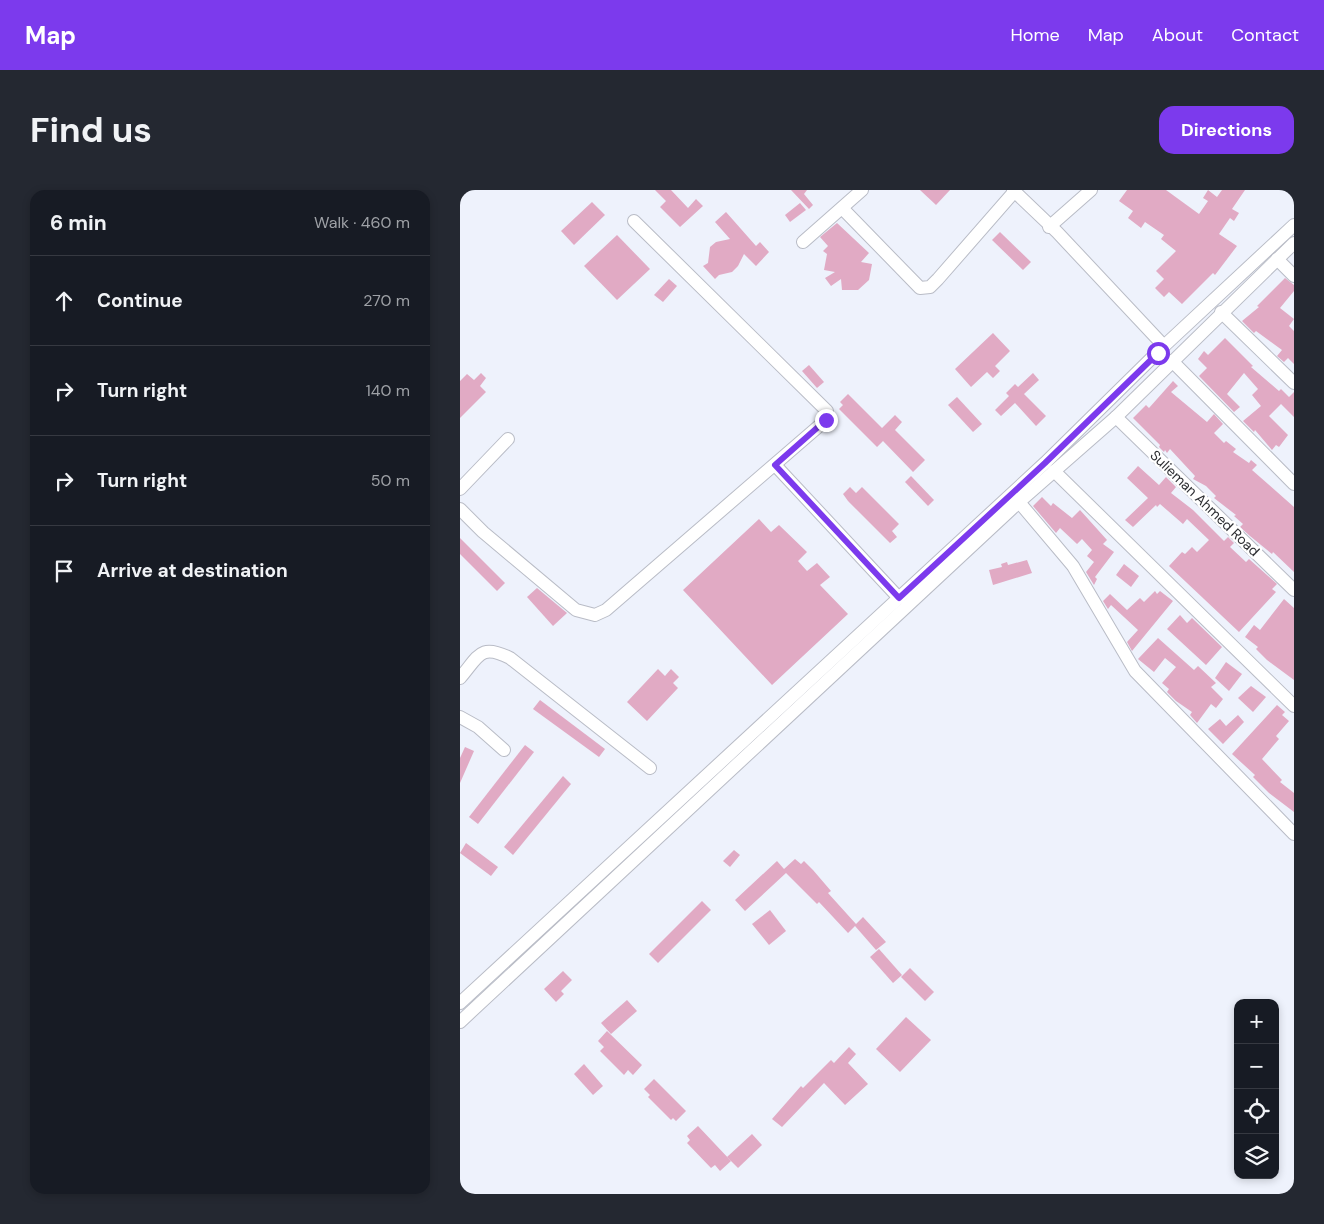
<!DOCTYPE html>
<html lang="en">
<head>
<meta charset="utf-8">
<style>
  body { margin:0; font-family:"DM Sans",sans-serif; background:#242831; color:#f1f3f6 }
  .controls { position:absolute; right:15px; bottom:15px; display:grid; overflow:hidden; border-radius:10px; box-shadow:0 2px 8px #0003 }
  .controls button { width:45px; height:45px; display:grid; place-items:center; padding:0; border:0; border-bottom:1px solid #363941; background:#171b24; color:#f1f3f6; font:25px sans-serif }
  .stop { position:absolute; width:15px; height:15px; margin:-11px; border:4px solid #7c3aed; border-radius:50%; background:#fff }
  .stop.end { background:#7c3aed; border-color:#fff; box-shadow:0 1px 5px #0008 }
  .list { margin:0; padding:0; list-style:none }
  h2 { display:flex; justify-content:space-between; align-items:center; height:65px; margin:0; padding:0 20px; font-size:21px }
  h2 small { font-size:16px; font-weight:400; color:#9ea1a6 }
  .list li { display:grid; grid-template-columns:32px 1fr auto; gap:15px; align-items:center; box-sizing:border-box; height:90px; padding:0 20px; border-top:1px solid #363941 }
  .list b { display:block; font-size:19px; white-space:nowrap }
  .list em { font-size:16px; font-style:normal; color:#9ea1a6 }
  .icon { flex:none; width:28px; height:28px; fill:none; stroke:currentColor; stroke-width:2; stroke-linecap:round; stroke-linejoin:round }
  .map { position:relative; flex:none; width:834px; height:1004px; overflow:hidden; border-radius:15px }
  header { display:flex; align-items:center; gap:30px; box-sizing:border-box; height:70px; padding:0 25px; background:#7c3aed; color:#fff }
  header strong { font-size:24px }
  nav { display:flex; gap:28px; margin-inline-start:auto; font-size:18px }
  .intro { display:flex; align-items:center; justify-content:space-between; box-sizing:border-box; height:120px; padding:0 30px }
  h1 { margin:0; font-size:35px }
  .button { padding:12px 22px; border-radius:15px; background:#7c3aed; color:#fff; font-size:18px; font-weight:700 }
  main { display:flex; gap:30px; padding:0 30px }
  aside { flex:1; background:#171b24; border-radius:15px; box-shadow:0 2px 8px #0003 }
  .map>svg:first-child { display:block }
  .building { fill:#e1aac4 }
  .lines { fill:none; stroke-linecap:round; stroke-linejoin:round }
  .minor-casing { stroke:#b9bcc6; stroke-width:14 }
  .minor { stroke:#fff; stroke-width:12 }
  .route { stroke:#7c3aed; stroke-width:6 }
  .labels { text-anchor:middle; stroke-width:4.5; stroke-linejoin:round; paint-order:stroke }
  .street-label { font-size:14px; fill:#2d2e32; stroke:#fff }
</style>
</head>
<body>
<header>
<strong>Map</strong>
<nav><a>Home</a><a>Map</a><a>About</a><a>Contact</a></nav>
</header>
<div class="intro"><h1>Find us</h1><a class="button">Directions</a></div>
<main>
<aside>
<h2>6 min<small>Walk · 460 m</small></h2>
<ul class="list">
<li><svg class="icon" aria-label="ahead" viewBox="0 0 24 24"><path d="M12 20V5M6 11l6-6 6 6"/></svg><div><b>Continue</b></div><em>270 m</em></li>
<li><svg class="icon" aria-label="right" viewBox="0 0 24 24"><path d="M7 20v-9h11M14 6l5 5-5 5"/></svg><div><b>Turn right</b></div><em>140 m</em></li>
<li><svg class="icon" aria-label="right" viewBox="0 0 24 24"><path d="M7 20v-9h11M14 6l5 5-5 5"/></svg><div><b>Turn right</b></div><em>50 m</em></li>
<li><svg class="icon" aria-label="arrive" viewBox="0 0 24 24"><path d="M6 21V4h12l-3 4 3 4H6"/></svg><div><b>Arrive at destination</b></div></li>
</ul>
</aside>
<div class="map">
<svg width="834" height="1004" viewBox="0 0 834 1004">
  <rect width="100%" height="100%" fill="#eef2fc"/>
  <!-- building -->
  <g class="building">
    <path d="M195,0H211L228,18L236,9L243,16L220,37L200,17L206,11Z"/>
    <path d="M331,0H347L344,4L353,15L349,19Z"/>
    <path d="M460,0H490L476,15Z"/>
    <path d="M667,0H706L739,24L748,11L743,8L748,0L757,7L762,0H785L772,19L779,23L774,31L770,28L759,44L777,56L755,85L753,83L722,114L709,102L704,107L695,98L704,89L696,81L716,61L701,49L704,45L685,32L681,38L668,28L673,21L659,11Z"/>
    <path d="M132,12L145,25L114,55L101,41Z"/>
    <path d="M340,13L346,20L330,32L325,25Z"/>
    <path d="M266,22L296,56L300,52L309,62L296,76L284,64L278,76L272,82L259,85L255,89L243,76L248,73L250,57L256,52L270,49L255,32Z"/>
    <path d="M377,33L409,63L401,72L412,74L409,90L398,100H382L381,89L371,96L365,88L375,82L364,80L367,64L363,61L368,56L360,47Z"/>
    <path d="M540,42L571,72L563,80L532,50Z"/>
    <path d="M157,45L190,79L157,110L124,76Z"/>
    <path d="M825,88L834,95V101L820,118L834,129L829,136L834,141V174L828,168L824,172L817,166L822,160L796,141L794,143L782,131L799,117L797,116Z"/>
    <path d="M209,89L217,96L203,112L194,105Z"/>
    <path d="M533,143L550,161L535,176L540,181L533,188L527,182L511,197L495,179Z"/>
    <path d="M765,148L793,176L791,177L819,201L821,199L829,207L834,202V227L821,214L809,226L828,245L819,257L816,255L812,260L795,240L794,242L783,231L801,216L792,205L798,199L784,183L767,204L780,217L774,222L739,186L747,178L738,169L744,161L748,165Z"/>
    <path d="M349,175L364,192L357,198L342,181Z"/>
    <path d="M21,183L26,188L20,196L26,202L0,228V191L7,184L14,190Z"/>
    <path d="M573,183L579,190L564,204L586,226L576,236L555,213L541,226L535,220L549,206L546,203L555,194L558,197Z"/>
    <path d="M713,191L718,196L711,202L747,232L754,224L763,234L754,243L764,253L766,251L776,259L773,262L789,273L791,270L797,275L792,280L834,317V382L813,362L812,364L790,346L780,337L783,334L774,326L776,325L754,308L756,306L746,296L733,289L735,286L710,259L707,263L705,260L704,262L699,257L700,255L673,228L686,215L689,218Z"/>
    <path d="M388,204L422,238L435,225L442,232L435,240L465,270L453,282L423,251L417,257L379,219L383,215L380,212Z"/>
    <path d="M497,207L522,234L513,242L488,215Z"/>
    <path d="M678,276L699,295L706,287L716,297L711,303L733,320L764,351L768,347L774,353L770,357L786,372L789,369L817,394L812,399L816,402L779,442L709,376L722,362L725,364L732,357L737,362L749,350L727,329L723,334L700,314L697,317L696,315L673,337L665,330L688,308L667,288Z"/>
    <path d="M451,286L474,310L468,316L445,292Z"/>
    <path d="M390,297L396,303L402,297L439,334L432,341L437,347L430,353L388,311L383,304Z"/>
    <path d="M582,307L591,316L593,313L612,328L620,320L647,350L643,354L654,362L635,387L637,389L634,395L626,382L634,372L627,366L632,360L622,349L617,354L600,338L596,343L573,316Z"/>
    <path d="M299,329L311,342L319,335L347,362L338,371L347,381L357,373L370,387L360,395L388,424L312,495L223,400Z"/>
    <path d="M0,348L45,393L37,401L0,364Z"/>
    <path d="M567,370L572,383L533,395L529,380L542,377L541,374L547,372L548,375Z"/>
    <path d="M664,374L679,386L671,397L656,385Z"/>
    <path d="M77,398L107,423L93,436L67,407Z"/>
    <path d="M695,401L697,404L700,401L713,411L672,461L667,452L678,440L651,415L648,419L643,411L650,404L667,420L680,408L684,412Z"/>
    <path d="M824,409L834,418V490L807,470L796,459L798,457L785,447L794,435L800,440Z"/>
    <path d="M720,425L727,433L732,428L762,457L746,475L707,439Z"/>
    <path d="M698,448L734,480L738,476L756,493L751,497L763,509L756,518L751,514L737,533L730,525L732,522L716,511L707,502L709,499L702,493L716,477L705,468L694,482L678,469Z"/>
    <path d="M766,472L782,484L769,501L755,488Z"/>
    <path d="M198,479L205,486L211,479L219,487L213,493L218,498L187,531L167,512Z"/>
    <path d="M791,496L806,507L793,522L778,508Z"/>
    <path d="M80,510L145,559L139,567L73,519Z"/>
    <path d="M817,515L825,522L822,525L829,531L816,546L819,549L802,569L822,590L820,592L834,603V622L809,603L793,587L795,585L772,564Z"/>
    <path d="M778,525L784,532L763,554L748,539L760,529L766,536Z"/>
    <path d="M65,555L74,562L18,634L9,627Z"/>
    <path d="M5,557L14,561L0,593V568Z"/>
    <path d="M103,586L111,594L53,665L44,657Z"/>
    <path d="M6,653L38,677L31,686L0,663Z"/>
    <path d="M274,660L280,665L270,677L263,671Z"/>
    <path d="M335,669L341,674L344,671L353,680L371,701L368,703L396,734L403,727L426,752L416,760L395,736L388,743L359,712L357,714L326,683L285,721L275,710L317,671L324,679Z"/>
    <path d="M242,711L251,720L198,773L189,764Z"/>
    <path d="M310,720L326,741L309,755L292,734Z"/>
    <path d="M419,759L442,785L433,793L410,767Z"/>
    <path d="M450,778L474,802L465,811L441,787Z"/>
    <path d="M103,781L112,790L101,801L104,804L96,812L84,799Z"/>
    <path d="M167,810L177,821L151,844L141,833Z"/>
    <path d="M446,827L471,850L440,882L416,859Z"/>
    <path d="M147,841L182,875L173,885L168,880L164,885L140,861L144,857L138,851Z"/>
    <path d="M389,857L396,864L388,873L408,894L385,915L364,893L322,937L312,929L341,896L343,898L371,870L374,873Z"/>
    <path d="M124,874L143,896L133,905L114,884Z"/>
    <path d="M194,889L226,921L216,931L213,928L211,930L188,907L190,905L184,899Z"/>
    <path d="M238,936L271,971L260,981L255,975L251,978L227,953L230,950L227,946Z"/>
    <path d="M292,944L302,955L278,978L267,967Z"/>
  </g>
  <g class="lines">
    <!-- minor casing -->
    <g class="minor-casing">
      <g id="minor">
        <path d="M553,0L597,42L704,156"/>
        <path d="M382,18L460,98L470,97L478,89L554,2"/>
        <path d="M589,37L631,0"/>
        <path d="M343,52L402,0"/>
        <path d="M817,69L834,86"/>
        <path d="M761,122L834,193"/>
        <path d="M712,171L834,294"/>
        <path d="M656,227L834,400"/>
        <path d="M315,275L439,408"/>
        <path d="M594,281L834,516"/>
        <path d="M0,299L48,249"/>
        <path d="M559,312L613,376L675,481L834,644"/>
        <path d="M0,319L23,342L116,420L135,425L146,420L366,230L367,221L174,31"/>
        <path d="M0,488C19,466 20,453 50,468L190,578"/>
        <path d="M0,527L18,537L44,560"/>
        <path d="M0,813L585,273L704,156L834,35"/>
        <path d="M0,832L559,312L656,227L834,53"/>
      </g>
    </g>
    <!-- minor -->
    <use href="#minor" class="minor"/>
  </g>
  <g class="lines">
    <!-- route -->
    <path class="route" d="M366,230L315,275L439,408L585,273L698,163"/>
  </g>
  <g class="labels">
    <!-- street labels -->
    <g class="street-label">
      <text transform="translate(745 313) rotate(44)" y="5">Sulieman Ahmed Road</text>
    </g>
  </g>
</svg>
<div class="controls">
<button>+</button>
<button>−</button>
<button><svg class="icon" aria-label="locate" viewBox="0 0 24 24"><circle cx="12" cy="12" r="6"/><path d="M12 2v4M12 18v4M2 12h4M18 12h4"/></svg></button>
<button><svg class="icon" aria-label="layers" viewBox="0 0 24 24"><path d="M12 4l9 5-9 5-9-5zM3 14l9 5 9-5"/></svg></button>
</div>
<div class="stop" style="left:698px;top:163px"></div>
<div class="stop end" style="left:366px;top:230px"></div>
</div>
</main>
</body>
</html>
